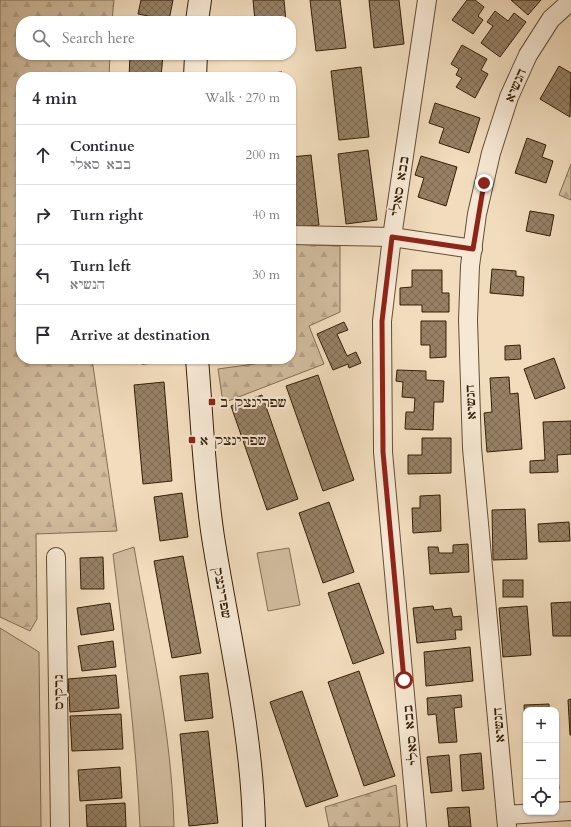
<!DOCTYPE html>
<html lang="en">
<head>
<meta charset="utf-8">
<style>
  body { margin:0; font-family:Cardo,"Frank Ruhl Libre",serif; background:#f7f7f7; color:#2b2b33 }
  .controls { position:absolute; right:12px; bottom:12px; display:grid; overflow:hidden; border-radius:8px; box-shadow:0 1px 3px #0004 }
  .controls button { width:36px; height:36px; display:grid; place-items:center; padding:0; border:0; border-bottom:1px solid #e1e1e2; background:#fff; color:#2b2b33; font:20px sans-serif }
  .stop { position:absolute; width:12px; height:12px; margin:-9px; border:3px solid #8f2418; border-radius:50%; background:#fff }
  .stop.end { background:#8f2418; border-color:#fff; box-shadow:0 1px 4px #0008 }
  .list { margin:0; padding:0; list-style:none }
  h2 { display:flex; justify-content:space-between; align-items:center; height:52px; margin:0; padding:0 16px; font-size:17px }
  h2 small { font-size:13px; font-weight:400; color:#7c7c81 }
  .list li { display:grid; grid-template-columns:26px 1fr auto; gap:12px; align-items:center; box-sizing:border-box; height:60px; padding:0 16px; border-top:1px solid #e1e1e2 }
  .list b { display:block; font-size:15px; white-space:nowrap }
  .list p { margin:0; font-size:13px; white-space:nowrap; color:#7c7c81 }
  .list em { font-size:13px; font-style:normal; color:#7c7c81 }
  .icon { flex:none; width:22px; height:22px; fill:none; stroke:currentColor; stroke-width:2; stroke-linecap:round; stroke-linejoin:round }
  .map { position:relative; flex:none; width:571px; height:827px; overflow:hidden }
  .search { position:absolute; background:#fff; box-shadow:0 1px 3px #0004; left:16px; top:16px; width:280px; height:44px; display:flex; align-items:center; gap:10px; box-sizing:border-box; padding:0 14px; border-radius:16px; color:#7c7c81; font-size:15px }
  .panel { position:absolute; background:#fff; box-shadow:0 1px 3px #0004; left:16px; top:72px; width:280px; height:292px; border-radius:16px }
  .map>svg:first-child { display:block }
  .grass { fill:#d1bc9e; stroke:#826e52 }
  .forest { fill:url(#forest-firs); stroke:#826e52 }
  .building { fill:url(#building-cross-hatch); stroke:#341f06 }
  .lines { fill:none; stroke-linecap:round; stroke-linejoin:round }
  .street-casing { stroke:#634e34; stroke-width:20 }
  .secondary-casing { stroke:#341f06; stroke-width:24 }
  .street { stroke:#f6e8d4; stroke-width:18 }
  .secondary { stroke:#f6e8d4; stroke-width:22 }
  .route { stroke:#8f2418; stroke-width:5 }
  .poi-dot { fill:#8f2418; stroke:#f6e8d4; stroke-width:1.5 }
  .labels { text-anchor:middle; stroke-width:4; stroke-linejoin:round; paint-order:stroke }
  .street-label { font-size:13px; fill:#341f06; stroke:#f6e8d4 }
  .poi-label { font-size:13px; fill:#341f06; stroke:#f6e8d4; text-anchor:start }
</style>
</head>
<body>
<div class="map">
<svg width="571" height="827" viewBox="0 0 571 827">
  <defs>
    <pattern id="forest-firs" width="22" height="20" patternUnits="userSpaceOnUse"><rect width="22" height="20" fill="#d1bc9e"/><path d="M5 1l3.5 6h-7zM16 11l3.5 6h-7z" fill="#b4a187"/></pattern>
    <pattern id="building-cross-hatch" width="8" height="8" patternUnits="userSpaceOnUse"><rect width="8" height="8" fill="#968165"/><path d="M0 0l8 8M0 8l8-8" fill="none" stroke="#7b6951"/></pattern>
  </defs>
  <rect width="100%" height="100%" fill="#f1dcbd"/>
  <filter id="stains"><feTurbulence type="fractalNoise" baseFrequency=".005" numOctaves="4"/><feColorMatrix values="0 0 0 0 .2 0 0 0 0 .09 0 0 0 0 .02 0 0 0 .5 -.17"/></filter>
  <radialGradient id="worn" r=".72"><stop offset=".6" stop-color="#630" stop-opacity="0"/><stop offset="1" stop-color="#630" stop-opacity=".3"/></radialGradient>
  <!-- grass -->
  <g class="grass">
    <path d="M134,547C150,639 172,733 174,827H140C136,736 124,645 113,554Z"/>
    <path d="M289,548L300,605L268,611L257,553Z"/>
    <path d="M0,628L39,652L41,827H0Z"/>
  </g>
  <!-- forest -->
  <g class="forest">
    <path d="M0,0H114L112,21H21V55H110L109,77H21V359H92L117,531L36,534L37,619L30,631L0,617Z"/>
    <path d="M571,164V200L559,195Z"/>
    <path d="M291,244L340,246V312L309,326L324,364L223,403L218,369L268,362V359H291Z"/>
    <path d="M396,785L400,827H329L325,807Z"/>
  </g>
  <!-- building -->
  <g class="building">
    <path d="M141,0H173L169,20L138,14Z"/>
    <path d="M253,0H284L286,21H255Z"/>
    <path d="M310,0H340L346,48L316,51Z"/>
    <path d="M369,0H399L404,44L374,48Z"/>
    <path d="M467,0H475L484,7L478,16L483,20L473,34L452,20Z"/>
    <path d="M511,0H541L528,15Z"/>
    <path d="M495,11L508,21L514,13L526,22L500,57L481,43L493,26L487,22Z"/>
    <path d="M462,45L487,59L481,70L488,74L475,98L456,87L462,78L456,75L459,69L451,64Z"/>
    <path d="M130,55H163L161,77H129Z"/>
    <path d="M559,66L571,73L570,117L540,99Z"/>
    <path d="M361,67L369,137L339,140L331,71Z"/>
    <path d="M282,72V77H261V74Z"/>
    <path d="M435,103L480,118L469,153L439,143L444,128L429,123Z"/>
    <path d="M527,138L546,145L542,157L553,161L546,183L515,173Z"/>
    <path d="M368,150L377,220L346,224L338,154Z"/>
    <path d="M311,155L319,225L291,228V157Z"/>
    <path d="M421,156L457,167L446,206L418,197L424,178L415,175Z"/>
    <path d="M530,211L554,215L550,236L526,231Z"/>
    <path d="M492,269L516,271V276L524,277L523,296L490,293Z"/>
    <path d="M412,270H442V293H449V312H422V305H400V288L412,287Z"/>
    <path d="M421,321H446V357L430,358V345H421Z"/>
    <path d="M344,322L348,330L337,334L347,356L356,352L361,363L349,368L348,364L333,370L317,334Z"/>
    <path d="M520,345L521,359L505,360V346Z"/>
    <path d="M554,358L565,388L535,399L524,369Z"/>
    <path d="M141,359H170V362L142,364Z"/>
    <path d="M397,370L426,371V380L444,381L443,402H434L433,430L405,429L406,412H414L415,398L402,397L403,382L396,381Z"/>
    <path d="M318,375L354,480L323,491L286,386Z"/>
    <path d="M509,377L510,394L518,393L522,449L487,452L484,413L492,412L490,378Z"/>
    <path d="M164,382L172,481L143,484L134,385Z"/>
    <path d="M262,395L298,499L267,510L231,406Z"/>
    <path d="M571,421V454L557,455L558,472L530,473V461L545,460L543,422Z"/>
    <path d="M422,438H451V473L408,474V455H422Z"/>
    <path d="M182,493L188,537L160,541L154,497Z"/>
    <path d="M440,495L441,531L413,533L412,508H420V496Z"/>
    <path d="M329,502L354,572L323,583L299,513Z"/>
    <path d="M525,509L527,559L493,560L492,510Z"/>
    <path d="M569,522L570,541L539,542L538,524Z"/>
    <path d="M468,544L469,572L430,574L428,547H438L439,553H453V545Z"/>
    <path d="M183,556L201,653L172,658L154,561Z"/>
    <path d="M103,557L104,589H81L80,558Z"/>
    <rect x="503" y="580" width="20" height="17"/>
    <path d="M359,583L384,653L353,664L328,593Z"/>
    <path d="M571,602V636H553L551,603Z"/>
    <path d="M110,603L114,630L81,635L77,608Z"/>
    <path d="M433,606L434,610L451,608L453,617L461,616L462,630H455L456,639L417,643L413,608Z"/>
    <path d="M527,606L531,655L503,657L499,608Z"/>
    <path d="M113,641L116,667L82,671L78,646Z"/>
    <path d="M470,647L473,681L426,686L424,652Z"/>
    <path d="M359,671L395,776L364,786L328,682Z"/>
    <path d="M208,673L213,718L185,721L180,676Z"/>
    <path d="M116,675L119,708L70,712L68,679Z"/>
    <path d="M302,691L338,796L306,807L270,702Z"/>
    <path d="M461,695L462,707L454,708L457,742L439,743L436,714L428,715L427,698Z"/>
    <path d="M571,699V735H570L568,700Z"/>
    <path d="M549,704V710H526V743L524,705Z"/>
    <path d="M121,714L123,749L72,751L70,716Z"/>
    <path d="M208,731L218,823L189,826L180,734Z"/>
    <path d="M481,753L484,789L462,791L460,755Z"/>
    <path d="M449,755L452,791L431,793L427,757Z"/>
    <path d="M556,755L559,789H556Z"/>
    <path d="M120,767L122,798L80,801L78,770Z"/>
    <path d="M125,803L126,827H87L86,805Z"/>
    <path d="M469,807L471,827H449L447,808Z"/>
  </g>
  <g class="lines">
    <!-- street casing -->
    <g class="street-casing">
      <g id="street">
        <path d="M291,235L392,237L473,249"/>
        <path d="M56,557L60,827"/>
        <path d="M506,815L571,811"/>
        <path d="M417,827L383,452L382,321L392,237L427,0"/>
        <path d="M507,827L472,448L468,320L470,266L477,214L491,153L509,97L528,55L551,19L571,1"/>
      </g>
    </g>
    <!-- secondary casing -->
    <g class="secondary-casing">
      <g id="secondary">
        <path d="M197,21L200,0"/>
        <path d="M195,77L196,55"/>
        <path d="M197,359C202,418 204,478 213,537C228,633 252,729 254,827"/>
      </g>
    </g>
    <!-- street -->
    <use href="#street" class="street"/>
    <!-- secondary -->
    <use href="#secondary" class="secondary"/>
  </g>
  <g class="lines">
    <!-- route -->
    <path class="route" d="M404,680L383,452L382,321L392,237L473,249L484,183"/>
  </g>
  <!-- markers -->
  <g class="poi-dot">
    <rect x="208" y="398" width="8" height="8" rx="2"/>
    <rect x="188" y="436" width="8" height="8" rx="2"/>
  </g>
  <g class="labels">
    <!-- street labels -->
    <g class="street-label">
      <text transform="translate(515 85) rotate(-67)" y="5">הנשיא</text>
      <text transform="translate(399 186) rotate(-81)" y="5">בבא סאלי</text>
      <text transform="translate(470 402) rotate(-93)" y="5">הנשיא</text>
      <text transform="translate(223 593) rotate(80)" y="5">שפרינצק</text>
      <text transform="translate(58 692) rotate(-91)" y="5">נרקיס</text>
      <text transform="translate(498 725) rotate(-95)" y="5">הנשיא</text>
      <text transform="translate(410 735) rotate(-96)" y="5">בבא סאלי</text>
    </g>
    <!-- poi labels -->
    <g class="poi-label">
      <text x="220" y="407">שפרינצק ב</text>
      <text x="200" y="445">שפרינצק א</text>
    </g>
  </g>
  <rect width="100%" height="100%" filter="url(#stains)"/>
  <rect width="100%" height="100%" fill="url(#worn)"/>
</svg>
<div class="controls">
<button>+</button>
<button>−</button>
<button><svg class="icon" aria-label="locate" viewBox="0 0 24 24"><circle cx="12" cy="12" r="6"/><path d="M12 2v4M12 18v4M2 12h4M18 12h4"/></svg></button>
</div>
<div class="stop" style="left:404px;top:680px"></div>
<div class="stop end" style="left:484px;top:183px"></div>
<div class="search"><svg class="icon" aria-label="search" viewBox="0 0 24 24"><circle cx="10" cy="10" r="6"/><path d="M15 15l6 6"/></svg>Search here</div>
<section class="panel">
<h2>4 min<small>Walk · 270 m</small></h2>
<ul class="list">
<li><svg class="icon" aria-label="ahead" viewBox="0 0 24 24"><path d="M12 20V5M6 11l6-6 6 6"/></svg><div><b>Continue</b><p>בבא סאלי</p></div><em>200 m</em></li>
<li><svg class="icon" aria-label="right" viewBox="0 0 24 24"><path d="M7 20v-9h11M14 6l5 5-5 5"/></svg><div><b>Turn right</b></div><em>40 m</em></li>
<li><svg class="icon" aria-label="left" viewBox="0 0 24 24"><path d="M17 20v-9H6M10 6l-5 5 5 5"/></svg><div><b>Turn left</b><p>הנשיא</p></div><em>30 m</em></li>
<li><svg class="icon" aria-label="arrive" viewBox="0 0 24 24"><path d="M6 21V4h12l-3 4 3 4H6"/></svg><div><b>Arrive at destination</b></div></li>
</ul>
</section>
</div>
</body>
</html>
